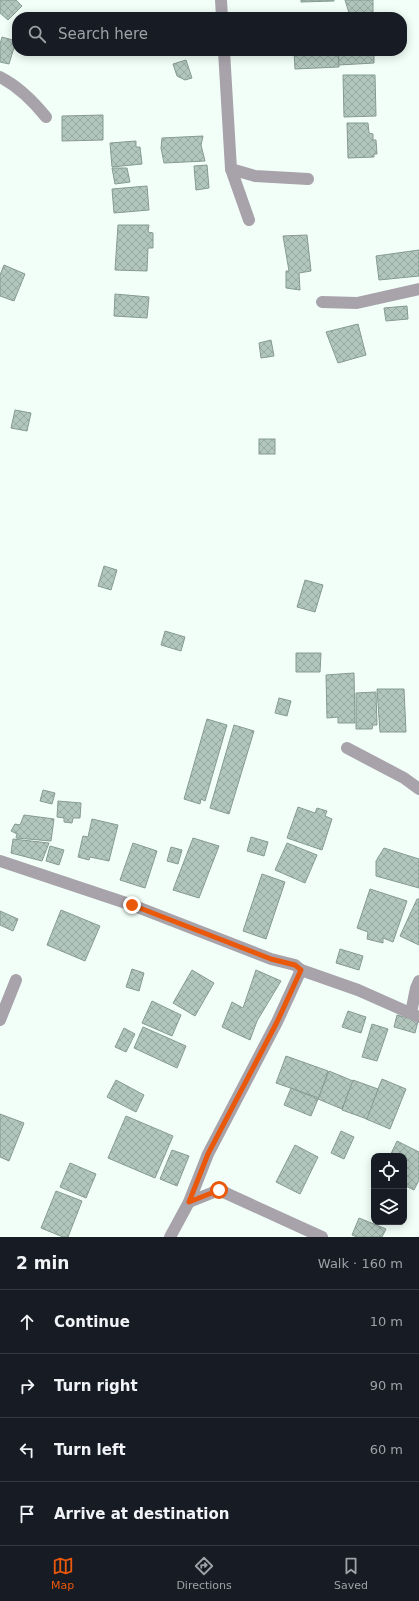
<!DOCTYPE html>
<html lang="en">
<head>
<meta charset="utf-8">
<style>
  body { margin:0; font-family:"DejaVu Sans",sans-serif; background:#242831; color:#f1f3f6 }
  .controls { position:absolute; right:12px; bottom:12px; display:grid; overflow:hidden; border-radius:8px; box-shadow:0 2px 10px #0003 }
  .controls button { width:36px; height:36px; display:grid; place-items:center; padding:0; border:0; border-bottom:1px solid #363941; background:#171b24; color:#f1f3f6; font:20px sans-serif }
  .stop { position:absolute; width:12px; height:12px; margin:-9px; border:3px solid #ea580c; border-radius:50%; background:#fff }
  .stop.end { background:#ea580c; border-color:#fff; box-shadow:0 1px 4px #0008 }
  .list { margin:0; padding:0; list-style:none }
  h2 { display:flex; justify-content:space-between; align-items:center; height:52px; margin:0; padding:0 16px; font-size:17px }
  h2 small { font-size:13px; font-weight:400; color:#9ea1a6 }
  .list li { display:grid; grid-template-columns:26px 1fr auto; gap:12px; align-items:center; box-sizing:border-box; height:64px; padding:0 16px; border-top:1px solid #363941 }
  .list b { display:block; font-size:15px; white-space:nowrap }
  .list em { font-size:13px; font-style:normal; color:#9ea1a6 }
  .icon { flex:none; width:22px; height:22px; fill:none; stroke:currentColor; stroke-width:2; stroke-linecap:round; stroke-linejoin:round }
  .map { position:relative; flex:none; width:419px; height:1237px; overflow:hidden }
  .search { position:absolute; background:#171b24; box-shadow:0 2px 10px #0003; left:12px; right:12px; top:12px; height:44px; display:flex; align-items:center; gap:10px; box-sizing:border-box; padding:0 14px; border-radius:16px; color:#9ea1a6; font-size:15px }
  .sheet { height:308px; background:#171b24 }
  nav { display:flex; justify-content:space-around; align-items:center; box-sizing:border-box; height:56px; border-top:1px solid #363941; background:#171b24; font-size:11px; color:#9ea1a6 }
  nav a { display:grid; justify-items:center; gap:2px }
  nav .on { color:#ea580c }
  .map>svg:first-child { display:block }
  .building { fill:url(#building-cross-hatch); stroke:#869b91 }
  .lines { fill:none; stroke-linecap:round; stroke-linejoin:round }
  .street { stroke:#a8a3aa; stroke-width:12 }
  .route { stroke:#ea580c; stroke-width:5 }
</style>
</head>
<body>
<div class="map">
<svg width="419" height="1237" viewBox="0 0 419 1237">
  <defs>
    <pattern id="building-cross-hatch" width="8" height="8" patternUnits="userSpaceOnUse"><rect width="8" height="8" fill="#b1c6bd"/><path d="M0 0l8 8M0 8l8-8" fill="none" stroke="#97a9a1"/></pattern>
  </defs>
  <rect width="100%" height="100%" fill="#f2fff9"/>
  <!-- building -->
  <g class="building">
    <path d="M0,0H16L22,6L8,20L0,13Z"/>
    <path d="M301,0H334V1L301,2Z"/>
    <path d="M345,0H373V13H349Z"/>
    <path d="M2,37L16,41L9,64L0,62V44Z"/>
    <path d="M104,51H158V53L104,54Z"/>
    <path d="M189,51H209V54L189,55Z"/>
    <path d="M294,51H338L339,67L295,69Z"/>
    <path d="M338,51H374V63L339,65Z"/>
    <path d="M186,60L192,78L185,80L177,76L173,64Z"/>
    <path d="M343,75H375L376,116L344,117Z"/>
    <path d="M103,115V140L62,141V116Z"/>
    <path d="M347,123H368L369,133L373,134V140H376L377,154H374V157L348,158Z"/>
    <path d="M203,136L201,145L205,161L164,163L161,148L162,138Z"/>
    <path d="M136,141V147H140L142,164L112,167L110,143Z"/>
    <path d="M207,165L209,188L196,190L194,166Z"/>
    <path d="M112,168H127L130,182L115,184Z"/>
    <path d="M147,186L149,210L114,213L112,189Z"/>
    <path d="M118,225H149L148,232L153,233V248H148L147,271L115,270Z"/>
    <path d="M307,235L311,271L299,273L300,290L286,288V271H289L283,236Z"/>
    <path d="M419,250V276L379,280L376,256Z"/>
    <path d="M4,265L25,274L14,301L0,296V275Z"/>
    <path d="M115,294L149,297L147,318L114,316Z"/>
    <path d="M407,306L408,319L386,321L384,308Z"/>
    <path d="M358,324L366,355L338,363L326,332Z"/>
    <path d="M271,340L274,356L261,358L259,343Z"/>
    <path d="M15,410L31,413L27,431L11,428Z"/>
    <rect x="259" y="439" width="16" height="15"/>
    <path d="M104,566L117,570L111,590L98,586Z"/>
    <path d="M305,580L323,585L315,612L297,607Z"/>
    <path d="M165,631L185,637L181,651L161,645Z"/>
    <path d="M296,653H321L320,672H296Z"/>
    <path d="M354,673L355,723H338V717L327,718L326,675Z"/>
    <path d="M377,689H404L406,732H380Z"/>
    <path d="M376,692L377,725H373L372,729H356V693Z"/>
    <path d="M279,698L291,701L287,716L275,713Z"/>
    <path d="M207,719L227,725L205,801L201,799L200,804L184,799Z"/>
    <path d="M234,725L254,731L229,814L210,808Z"/>
    <path d="M43,790L55,793L52,804L40,801Z"/>
    <path d="M58,801L81,803L80,818H73L72,823L64,822V818L57,817Z"/>
    <path d="M298,807L315,813L317,808L327,811L325,816L332,819L322,850L287,838Z"/>
    <path d="M24,815L54,819L51,841L16,838L17,834L11,831L15,824L20,825Z"/>
    <path d="M92,819L118,825L109,861L90,857L89,860L78,857L83,836L88,837Z"/>
    <path d="M251,837L268,842L264,856L247,851Z"/>
    <path d="M193,838L219,846L199,898L173,890Z"/>
    <path d="M13,839L49,843L42,861L11,853Z"/>
    <path d="M133,843L157,851L145,888L120,880Z"/>
    <path d="M287,843L317,855L305,883L275,870Z"/>
    <path d="M50,846L64,850L59,865L46,861Z"/>
    <path d="M171,847L182,850L178,864L167,861Z"/>
    <path d="M384,848L419,859V888L376,876V861Z"/>
    <path d="M262,874L285,882L266,939L243,931Z"/>
    <path d="M370,889L407,901L393,942L383,938V943L367,939L368,932L357,928Z"/>
    <path d="M417,899H419V945L400,936Z"/>
    <path d="M61,910L100,926L85,961L47,945Z"/>
    <path d="M0,911L18,919L13,931L0,925Z"/>
    <path d="M340,949L363,956L359,970L336,963Z"/>
    <path d="M132,969L144,973L139,991L126,987Z"/>
    <path d="M192,970L214,983L195,1016L173,1003Z"/>
    <path d="M256,970L281,981L257,1021L250,1040L222,1027L232,1002L243,1008Z"/>
    <path d="M152,1001L181,1015L172,1036L142,1023Z"/>
    <path d="M348,1011L366,1017L361,1033L342,1027Z"/>
    <path d="M397,1015L418,1021L415,1033L394,1027Z"/>
    <path d="M372,1024L388,1029L377,1061L362,1057Z"/>
    <path d="M143,1027L186,1046L177,1068L134,1048Z"/>
    <path d="M124,1028L135,1034L126,1052L115,1047Z"/>
    <path d="M286,1056L328,1071L319,1098L276,1083Z"/>
    <path d="M329,1071L353,1081L342,1109L318,1099Z"/>
    <path d="M382,1079L406,1089L390,1129L366,1119Z"/>
    <path d="M116,1080L144,1095L136,1112L107,1097Z"/>
    <path d="M353,1080L378,1089L367,1119L342,1110Z"/>
    <path d="M291,1088L318,1099L311,1116L284,1105Z"/>
    <path d="M0,1114L24,1123L9,1161L0,1157Z"/>
    <path d="M126,1116L173,1136L155,1178L108,1158Z"/>
    <path d="M341,1131L354,1137L344,1159L331,1153Z"/>
    <path d="M397,1141L419,1152V1180L414,1190L404,1185V1156H390Z"/>
    <path d="M295,1145L318,1157L300,1194L276,1182Z"/>
    <path d="M172,1150L189,1156L177,1186L160,1179Z"/>
    <path d="M70,1163L96,1174L86,1198L60,1187Z"/>
    <path d="M56,1191L82,1201L68,1237H63L41,1228Z"/>
    <path d="M359,1218L386,1229L382,1237H357L352,1235Z"/>
  </g>
  <g class="lines">
    <!-- street -->
    <g class="street">
      <path d="M221,0L222,17"/>
      <path d="M224,51L231,169L255,176L308,179"/>
      <path d="M0,77C18,86 33,101 46,117"/>
      <path d="M231,169L249,220"/>
      <path d="M322,302L357,303L419,289"/>
      <path d="M347,748L404,778L419,789"/>
      <path d="M0,861L132,905L271,959L295,965L301,970L358,990L419,1017"/>
      <path d="M411,1013L416,988L419,981"/>
      <path d="M0,1020L16,980"/>
      <path d="M189,1202L219,1190L322,1237"/>
      <path d="M170,1237L189,1202L208,1154L277,1022L301,970"/>
    </g>
  </g>
  <g class="lines">
    <!-- route -->
    <path class="route" d="M132,905L271,959L295,965L301,970L277,1022L208,1154L189,1202L219,1190"/>
  </g>
</svg>
<div class="controls">
<button><svg class="icon" aria-label="locate" viewBox="0 0 24 24"><circle cx="12" cy="12" r="6"/><path d="M12 2v4M12 18v4M2 12h4M18 12h4"/></svg></button>
<button><svg class="icon" aria-label="layers" viewBox="0 0 24 24"><path d="M12 4l9 5-9 5-9-5zM3 14l9 5 9-5"/></svg></button>
</div>
<div class="stop" style="left:219px;top:1190px"></div>
<div class="stop end" style="left:132px;top:905px"></div>
<div class="search"><svg class="icon" aria-label="search" viewBox="0 0 24 24"><circle cx="10" cy="10" r="6"/><path d="M15 15l6 6"/></svg>Search here</div>
</div>
<section class="sheet">
<h2>2 min<small>Walk · 160 m</small></h2>
<ul class="list">
<li><svg class="icon" aria-label="ahead" viewBox="0 0 24 24"><path d="M12 20V5M6 11l6-6 6 6"/></svg><div><b>Continue</b></div><em>10 m</em></li>
<li><svg class="icon" aria-label="right" viewBox="0 0 24 24"><path d="M7 20v-9h11M14 6l5 5-5 5"/></svg><div><b>Turn right</b></div><em>90 m</em></li>
<li><svg class="icon" aria-label="left" viewBox="0 0 24 24"><path d="M17 20v-9H6M10 6l-5 5 5 5"/></svg><div><b>Turn left</b></div><em>60 m</em></li>
<li><svg class="icon" aria-label="arrive" viewBox="0 0 24 24"><path d="M6 21V4h12l-3 4 3 4H6"/></svg><div><b>Arrive at destination</b></div></li>
</ul>
</section>
<nav>
<a class="on"><svg class="icon" aria-label="map" viewBox="0 0 24 24"><path d="M3 6l6-2 6 2 6-2v14l-6 2-6-2-6 2zM9 4v14M15 6v14"/></svg>Map</a>
<a><svg class="icon" aria-label="directions" viewBox="0 0 24 24"><path d="M12 3l9 9-9 9-9-9zM9 14v-3h6M13 9l2 2-2 2"/></svg>Directions</a>
<a><svg class="icon" aria-label="saved" viewBox="0 0 24 24"><path d="M7 4h10v16l-5-4-5 4z"/></svg>Saved</a>
</nav>
</body>
</html>
